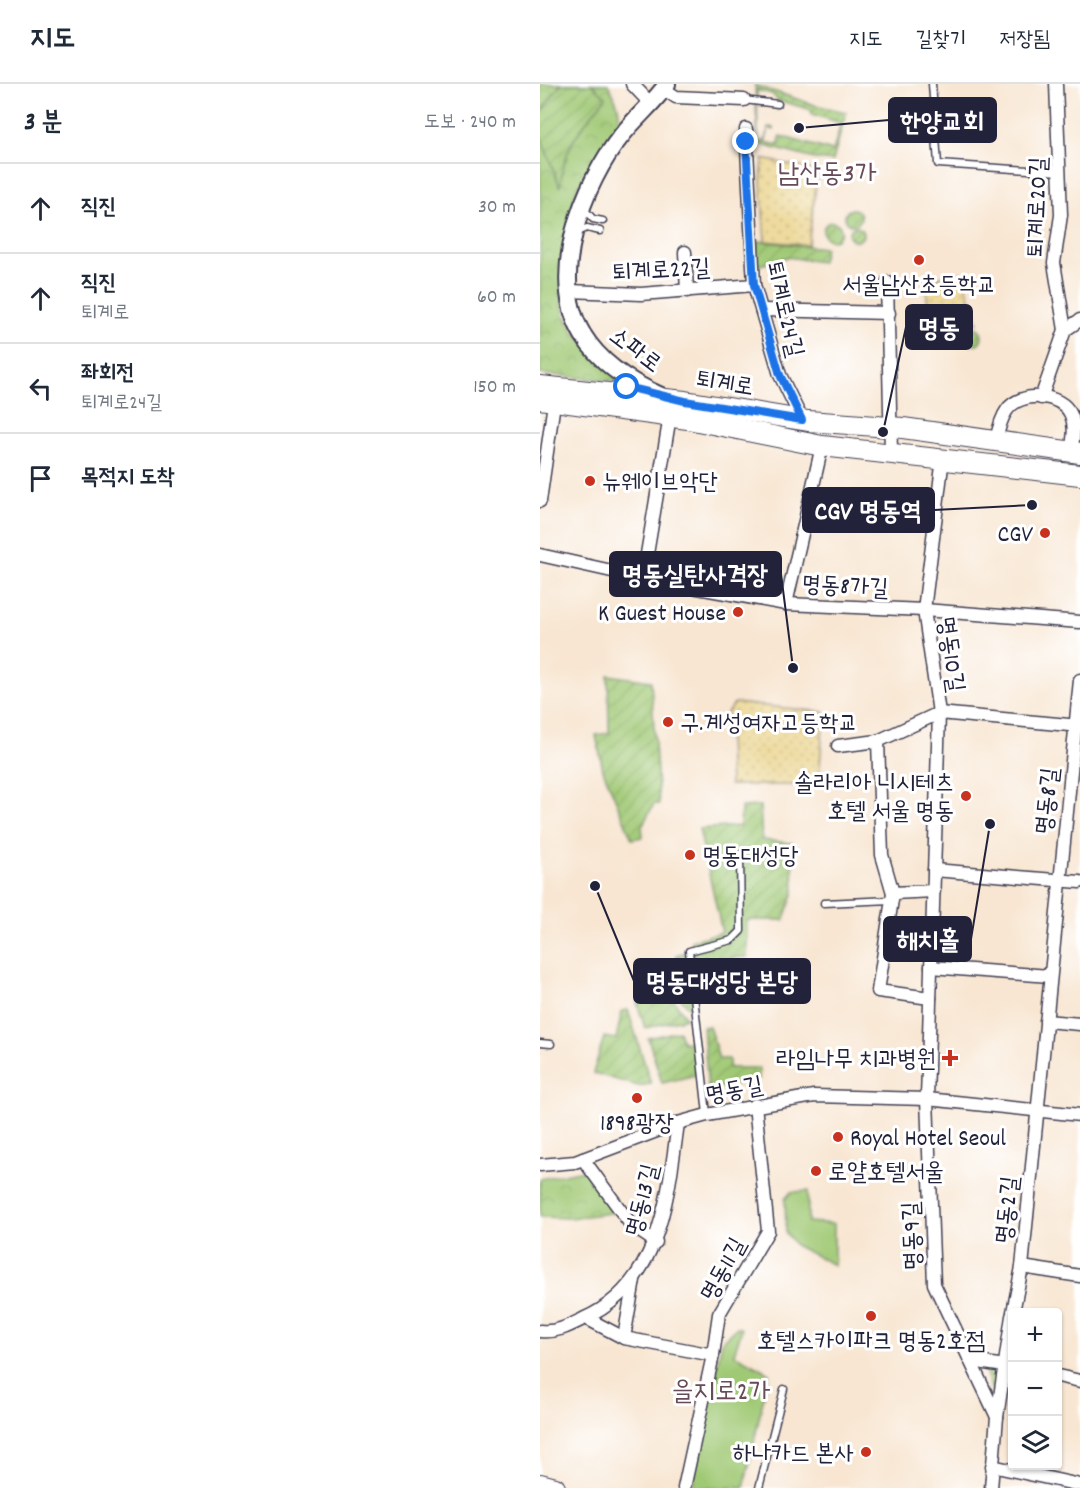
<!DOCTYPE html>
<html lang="ko">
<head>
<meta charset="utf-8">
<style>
  body { margin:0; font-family:Dekko,"Poor Story",sans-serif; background:#f6f6f7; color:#1f2937 }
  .controls { position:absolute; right:18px; bottom:18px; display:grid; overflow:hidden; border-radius:6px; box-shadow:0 2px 4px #0004 }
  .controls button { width:54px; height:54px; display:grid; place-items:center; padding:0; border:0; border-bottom:2px solid #e0e1e3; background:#fff; color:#1f2937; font:30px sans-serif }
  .stop { position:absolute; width:18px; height:18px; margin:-14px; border:4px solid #1a73e8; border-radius:50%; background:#fff }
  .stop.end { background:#1a73e8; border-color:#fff; box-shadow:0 2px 6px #0008 }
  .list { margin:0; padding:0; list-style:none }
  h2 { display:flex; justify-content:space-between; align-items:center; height:78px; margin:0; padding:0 24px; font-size:26px }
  h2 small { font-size:20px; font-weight:400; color:#747a83 }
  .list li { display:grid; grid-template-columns:39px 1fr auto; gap:18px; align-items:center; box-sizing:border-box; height:90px; padding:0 24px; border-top:2px solid #e0e1e3 }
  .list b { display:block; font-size:22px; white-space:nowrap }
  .list p { margin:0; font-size:20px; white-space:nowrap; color:#747a83 }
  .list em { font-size:20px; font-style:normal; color:#747a83 }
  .icon { flex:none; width:33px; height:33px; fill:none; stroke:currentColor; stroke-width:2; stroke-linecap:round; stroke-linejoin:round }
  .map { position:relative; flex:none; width:540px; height:1404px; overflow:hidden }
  header { display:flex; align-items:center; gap:36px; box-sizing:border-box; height:84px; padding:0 30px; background:#fff; border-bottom:2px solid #e0e1e3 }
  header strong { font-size:28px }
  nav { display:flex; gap:33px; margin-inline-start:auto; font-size:21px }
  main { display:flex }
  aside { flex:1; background:#fff }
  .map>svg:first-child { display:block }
  .grass { fill:#a0c975; stroke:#617658; stroke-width:1.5 }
  .sand { fill:url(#sand-dots); stroke:#887e6c; stroke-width:1.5 }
  .park { fill:url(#park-crowns); stroke:#617658; stroke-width:1.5 }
  .garden { fill:url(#garden-furrows); stroke:#617658; stroke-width:1.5; fill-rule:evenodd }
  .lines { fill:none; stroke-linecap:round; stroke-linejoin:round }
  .lane-casing { stroke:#423f52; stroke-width:9 }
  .street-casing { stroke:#423f52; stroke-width:15 }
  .secondary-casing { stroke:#423f52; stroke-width:20 }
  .primary-casing { stroke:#423f52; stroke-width:22 }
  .lane { stroke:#fff; stroke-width:6 }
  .street { stroke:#fff; stroke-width:12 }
  .secondary { stroke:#fff; stroke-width:16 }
  .primary { stroke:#fff; stroke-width:20 }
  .route { stroke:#1a73e8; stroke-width:8 }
  .poi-dot { fill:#c8321e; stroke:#fff; stroke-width:2 }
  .labels { text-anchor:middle; stroke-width:6; stroke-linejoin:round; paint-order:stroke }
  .street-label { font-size:24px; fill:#22223b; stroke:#fff }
  .poi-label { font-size:24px; fill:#22223b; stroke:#fff; text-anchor:start }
  .quarter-label { font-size:27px; fill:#674b58; stroke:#fff }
  .leader { fill:none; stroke:#22223b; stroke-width:2 }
  .callout-dot { fill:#22223b; stroke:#fff; stroke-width:2 }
  .callout { fill:#22223b; stroke:#22223b; stroke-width:2 }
  .callout-label { font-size:26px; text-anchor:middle; font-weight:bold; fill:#fff }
</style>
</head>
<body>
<header>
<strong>지도</strong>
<nav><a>지도</a><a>길찾기</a><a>저장됨</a></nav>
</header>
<main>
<aside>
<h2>3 분<small>도보 · 240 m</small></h2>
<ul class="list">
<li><svg class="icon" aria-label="ahead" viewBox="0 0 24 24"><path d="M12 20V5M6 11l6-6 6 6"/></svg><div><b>직진</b></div><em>30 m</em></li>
<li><svg class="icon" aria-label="ahead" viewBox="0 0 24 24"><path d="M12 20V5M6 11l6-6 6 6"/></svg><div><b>직진</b><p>퇴계로</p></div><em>60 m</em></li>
<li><svg class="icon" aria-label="left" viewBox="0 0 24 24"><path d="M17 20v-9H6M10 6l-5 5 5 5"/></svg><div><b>좌회전</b><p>퇴계로24길</p></div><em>150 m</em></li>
<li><svg class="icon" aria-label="arrive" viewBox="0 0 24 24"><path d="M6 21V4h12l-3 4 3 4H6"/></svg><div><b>목적지 도착</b></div></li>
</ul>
</aside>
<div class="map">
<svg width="540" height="1404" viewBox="0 0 540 1404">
  <defs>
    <pattern id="sand-dots" width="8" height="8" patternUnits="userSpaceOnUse" patternTransform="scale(1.5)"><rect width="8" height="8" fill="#eeda9e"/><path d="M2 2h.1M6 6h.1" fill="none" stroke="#ccbb89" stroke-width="1.8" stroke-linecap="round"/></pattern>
    <pattern id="park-crowns" width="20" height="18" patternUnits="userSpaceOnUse" patternTransform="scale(1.5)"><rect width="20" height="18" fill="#a0c975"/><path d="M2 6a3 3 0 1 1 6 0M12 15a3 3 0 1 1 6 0" fill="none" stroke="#8aac66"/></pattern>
    <pattern id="garden-furrows" width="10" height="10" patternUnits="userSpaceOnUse" patternTransform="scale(1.5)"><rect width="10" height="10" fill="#a0c975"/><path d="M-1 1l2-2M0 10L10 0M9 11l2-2" fill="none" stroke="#8aac66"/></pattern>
  </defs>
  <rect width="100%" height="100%" fill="#fff"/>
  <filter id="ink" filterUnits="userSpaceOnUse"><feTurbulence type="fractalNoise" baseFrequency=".0167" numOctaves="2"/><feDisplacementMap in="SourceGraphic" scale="12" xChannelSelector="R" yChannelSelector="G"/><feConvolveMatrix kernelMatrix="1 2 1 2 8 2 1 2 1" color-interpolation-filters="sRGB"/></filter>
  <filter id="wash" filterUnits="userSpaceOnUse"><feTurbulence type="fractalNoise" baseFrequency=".008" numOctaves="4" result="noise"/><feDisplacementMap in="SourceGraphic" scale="24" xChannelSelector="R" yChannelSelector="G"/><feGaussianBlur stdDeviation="1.35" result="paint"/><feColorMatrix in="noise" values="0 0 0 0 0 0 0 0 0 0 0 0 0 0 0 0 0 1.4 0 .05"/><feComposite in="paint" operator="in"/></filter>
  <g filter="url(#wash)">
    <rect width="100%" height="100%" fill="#f8e6d2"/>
    <!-- grass -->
    <g class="grass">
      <path d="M268,1107V1138L294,1140V1181L256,1162L246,1149L245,1115L251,1108Z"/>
      <path d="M197,1243L202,1245L194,1270L229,1289L204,1404H152L182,1257Z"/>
      <path d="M445,1286L460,1288L457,1310H453Z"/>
    </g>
    <!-- sand -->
    <g class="sand">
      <path d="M223,75L278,87L268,161L225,157L221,97Z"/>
      <path d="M422,189L438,239L391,246L385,195Z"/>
      <path d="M195,619L284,628L279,696L256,701H190L187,629Z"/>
    </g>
    <!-- park -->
    <g class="park">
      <path d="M0,0H68C75,14 82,25 78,40L37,104L28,141L22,214L24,229L34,248L86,298L0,290Z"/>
      <path d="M48,1085L80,1128L30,1134L0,1133V1095Z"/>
    </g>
    <!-- garden -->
    <g class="garden">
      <path d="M21,0H52L66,13C40,46 24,60 20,103L0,51V29Z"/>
      <path d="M215,1L275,21L306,28L293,77L274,75L218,60ZM217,6L232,10L239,17L237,27L240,17L272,26L271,30L301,39L293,67L240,52L239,61L225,58C227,53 229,49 228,43L234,46V44L228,43L227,53L224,58L218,57Z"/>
      <circle cx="313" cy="133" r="8"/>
      <circle cx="292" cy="147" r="9"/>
      <circle cx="316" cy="150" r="7"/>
      <path d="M217,157L285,164L282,178L247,173L217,182Z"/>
      <circle cx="433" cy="252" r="9"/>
      <path d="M68,591L111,597L119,720H114L102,742L103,753L92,755L63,686L56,651L69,649Z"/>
      <path d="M220,722L222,756L252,759L254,808L244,836H207V873L154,876L151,857L182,848L159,745L200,742L201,723Z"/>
      <path d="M146,868L153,928L123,895L130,888L140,891L136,871Z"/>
      <path d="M118,901L132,913L146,934L105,944L97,918L111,914Z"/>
      <path d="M88,926L111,1000L98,1002L53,989L64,953L76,955L82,927Z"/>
      <path d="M169,942L179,975H189V984H219V995L168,1006L163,943Z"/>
      <path d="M139,947L143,959L155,956L156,991L122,999L108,954Z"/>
    </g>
  </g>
  <g filter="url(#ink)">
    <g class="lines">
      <!-- lane casing -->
      <g class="lane-casing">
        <g id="lane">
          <path d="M392,0L398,80L520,88"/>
          <path d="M204,16L238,20"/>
          <path d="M44,125L53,135L63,137"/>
          <path d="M38,148L47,144L60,147"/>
          <path d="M284,819L351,816"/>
          <path d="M155,907H245"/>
          <path d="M0,959L11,960"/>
          <path d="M167,1030L149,867L192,856L201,847L200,770"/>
          <path d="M219,1404L244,1305"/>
        </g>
      </g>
      <!-- street casing -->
      <g class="street-casing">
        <g id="street">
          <path d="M92,0L111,20"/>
          <path d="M516,0L521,131L514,179L525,246"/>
          <path d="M124,5L136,13L204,16"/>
          <path d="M206,45L214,201L240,291L262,336"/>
          <path d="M145,168L147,207"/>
          <path d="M347,198L351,368"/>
          <path d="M30,207L101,210L214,201"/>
          <path d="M223,226L349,229"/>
          <path d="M501,314L525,246L540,236"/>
          <path d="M456,357C458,347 461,334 467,326C480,307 521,308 531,331C536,342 533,357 531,368"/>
          <path d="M403,374L384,526L399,629L387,1015L394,1200L457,1333L451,1404"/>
          <path d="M0,417L13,326"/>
          <path d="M0,471L103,494L246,520L384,526L540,538"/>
          <path d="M103,494L130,332"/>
          <path d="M246,520L282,362"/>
          <path d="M298,662L338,657"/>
          <path d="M394,786L540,798"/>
          <path d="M353,809L394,807"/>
          <path d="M391,883L510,892"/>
          <path d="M390,914L338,907L353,809L342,771L338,657L399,629L540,642"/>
          <path d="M506,937L540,940"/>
          <path d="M43,1075L92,1142L116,1158"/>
          <path d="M0,1081L35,1078L138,1039L167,1031L274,1012L387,1015L540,1031"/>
          <path d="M482,1183L540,1192"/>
          <path d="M473,1228L482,1183L540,596"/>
          <path d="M46,1234L84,1254L173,1271"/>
          <path d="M0,1247C16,1249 29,1242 43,1235C121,1201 128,1112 138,1039"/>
          <path d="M84,1254L94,1196"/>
          <path d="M431,1277L472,1283"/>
          <path d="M518,1292L540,1297"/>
          <path d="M457,1333L472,1232"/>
          <path d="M452,1382L540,1401"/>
          <path d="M144,1404L173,1271L179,1230L228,1147L215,1021"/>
        </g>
      </g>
      <!-- secondary casing -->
      <g class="secondary-casing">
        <path id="secondary" d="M121,312C91,299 60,279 43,251C7,193 43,99 82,51C96,33 114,19 127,0"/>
      </g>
      <!-- primary casing -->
      <g class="primary-casing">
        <g id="primary">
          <path d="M0,302L145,317L268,337L363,344L540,369"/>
          <path d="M0,315L148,335L282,362L540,391"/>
          <path d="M0,1400L15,1404"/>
        </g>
      </g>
      <!-- lane -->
      <use href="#lane" class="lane"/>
      <!-- street -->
      <use href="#street" class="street"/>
      <!-- secondary -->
      <use href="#secondary" class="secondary"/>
      <!-- primary -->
      <use href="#primary" class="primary"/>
    </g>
  </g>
  <g class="lines" filter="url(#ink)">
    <!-- route -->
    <path class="route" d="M87,303L145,317L262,336L240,291L214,201L206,58"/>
  </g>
  <!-- markers -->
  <g class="poi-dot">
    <circle cx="379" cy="176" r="6"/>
    <circle cx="50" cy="397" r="6"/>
    <circle cx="505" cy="449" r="6"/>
    <circle cx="198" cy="528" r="6"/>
    <circle cx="128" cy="638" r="6"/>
    <circle cx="426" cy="712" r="6"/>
    <circle cx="150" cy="771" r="6"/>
    <path d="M407 965h6v6h6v6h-6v6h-6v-6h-6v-6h6z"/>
    <circle cx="97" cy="1014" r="6"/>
    <circle cx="298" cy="1053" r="6"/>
    <circle cx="276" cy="1087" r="6"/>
    <circle cx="331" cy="1232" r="6"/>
    <circle cx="326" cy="1368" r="6"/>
  </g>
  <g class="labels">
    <!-- street labels -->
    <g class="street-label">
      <text transform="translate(496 123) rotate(-88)" y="8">퇴계로20길</text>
      <text transform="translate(121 185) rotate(-3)" y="8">퇴계로22길</text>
      <text transform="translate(246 225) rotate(77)" y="8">퇴계로24길</text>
      <text transform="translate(96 265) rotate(37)" y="8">소파로</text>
      <text transform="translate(185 298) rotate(9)" y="8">퇴계로</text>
      <text transform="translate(305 501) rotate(3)" y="8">명동8가길</text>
      <text transform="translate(412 570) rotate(82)" y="8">명동10길</text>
      <text transform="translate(506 717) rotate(-84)" y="8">명동8길</text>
      <text transform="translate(194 1005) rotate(-11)" y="8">명동길</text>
      <text transform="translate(101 1116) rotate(-76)" y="8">명동13길</text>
      <text transform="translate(466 1126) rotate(-84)" y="8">명동2길</text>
      <text transform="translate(371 1152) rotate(-92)" y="8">명동9길</text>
      <text transform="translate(182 1185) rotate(-61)" y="8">명동11길</text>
    </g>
    <!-- poi labels -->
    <g class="poi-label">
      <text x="379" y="208" text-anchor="middle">서울남산초등학교</text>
      <text x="62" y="405">뉴웨이브악단</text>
      <text x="493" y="457" text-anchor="end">CGV</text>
      <text x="186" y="536" text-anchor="end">K Guest House</text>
      <text x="140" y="646">구.계성여자고등학교</text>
      <text x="414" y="706" text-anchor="end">솔라리아 니시테츠<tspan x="414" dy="28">호텔 서울 명동</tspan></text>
      <text x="162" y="779">명동대성당</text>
      <text x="396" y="982" text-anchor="end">라임나무 치과병원</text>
      <text x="97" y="1046" text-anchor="middle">1898광장</text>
      <text x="310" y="1061">Royal Hotel Seoul</text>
      <text x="288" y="1095">로얄호텔서울</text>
      <text x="331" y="1264" text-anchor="middle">호텔스카이파크 명동2호점</text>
      <text x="314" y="1376" text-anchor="end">하나카드 본사</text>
    </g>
    <!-- quarter labels -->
    <g class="quarter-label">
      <text x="287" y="97">남산동3가</text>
      <text x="181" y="1315">을지로2가</text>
    </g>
  </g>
  <!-- callouts -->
  <path class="leader" d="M259 44L349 36M343 348L366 243M492 421L394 426M253 584L241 490M450 740L431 855M55 802L94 897"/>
  <g class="callout-dot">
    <circle cx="259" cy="44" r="6"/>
    <circle cx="343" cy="348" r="6"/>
    <circle cx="492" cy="421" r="6"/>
    <circle cx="253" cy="584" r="6"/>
    <circle cx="450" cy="740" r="6"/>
    <circle cx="55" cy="802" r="6"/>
  </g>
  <g class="callout">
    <rect x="349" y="14" width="107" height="44" rx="6"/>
    <rect x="366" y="221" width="66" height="44" rx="6"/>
    <rect x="263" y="404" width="131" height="44" rx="6"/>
    <rect x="70" y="468" width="171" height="44" rx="6"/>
    <rect x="344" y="833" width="87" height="44" rx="6"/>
    <rect x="94" y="875" width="176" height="44" rx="6"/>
  </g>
  <g class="callout-label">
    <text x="402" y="46">한양교회</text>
    <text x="399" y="252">명동</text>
    <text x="328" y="435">CGV 명동역</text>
    <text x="155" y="499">명동실탄사격장</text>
    <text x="388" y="864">해치홀</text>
    <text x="182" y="906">명동대성당 본당</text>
  </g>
</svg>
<div class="controls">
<button>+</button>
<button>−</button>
<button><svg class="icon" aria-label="layers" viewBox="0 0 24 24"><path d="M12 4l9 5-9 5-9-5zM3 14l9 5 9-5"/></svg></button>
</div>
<div class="stop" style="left:87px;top:303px"></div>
<div class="stop end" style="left:206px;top:58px"></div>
</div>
</main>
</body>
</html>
